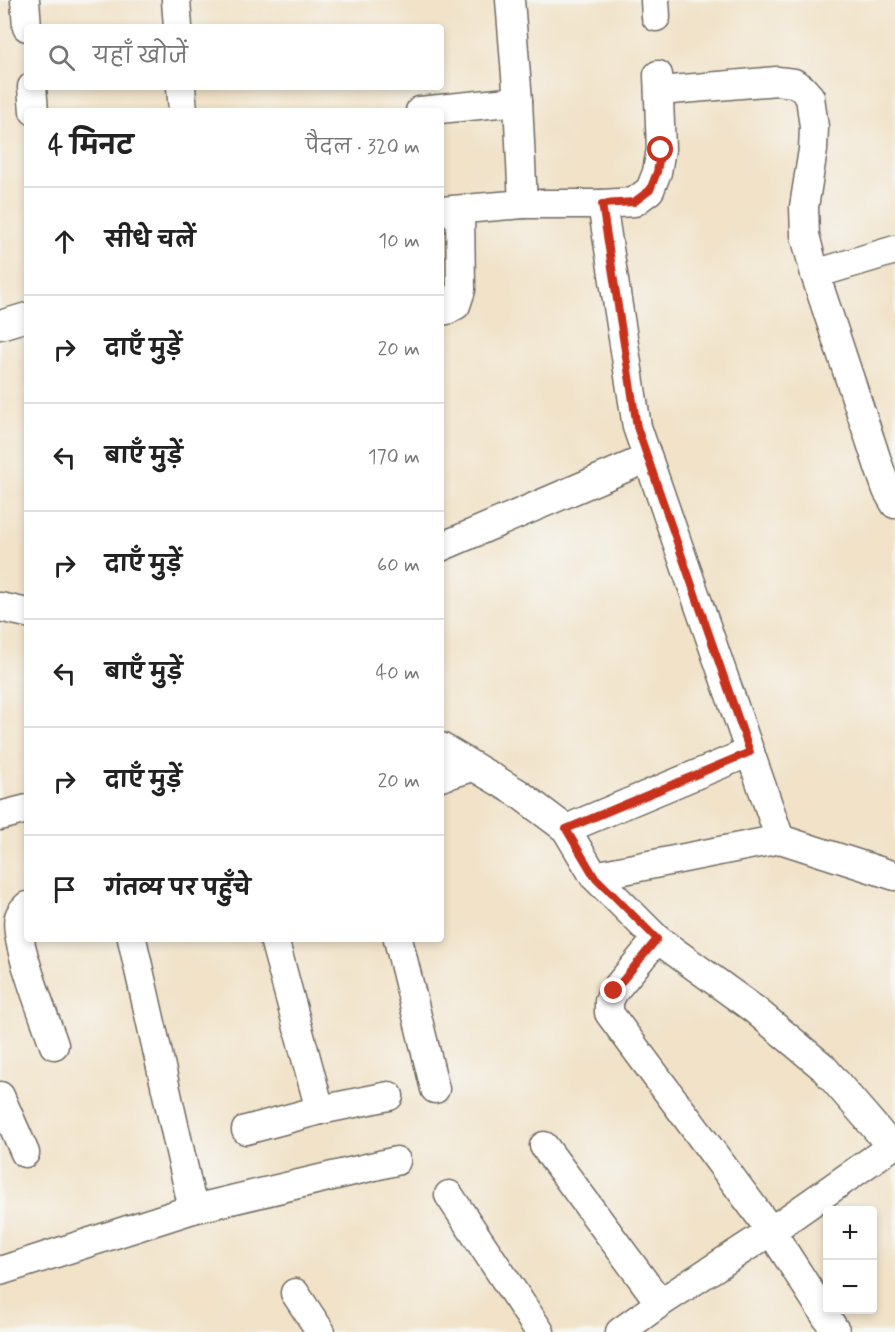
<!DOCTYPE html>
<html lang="hi">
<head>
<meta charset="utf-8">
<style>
  body { margin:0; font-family:Mynerve,"Playpen Sans Deva",sans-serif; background:#f6f6f6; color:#222 }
  .controls { position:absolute; right:18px; bottom:18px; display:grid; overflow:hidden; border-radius:6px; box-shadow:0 3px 9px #0003 }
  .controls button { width:54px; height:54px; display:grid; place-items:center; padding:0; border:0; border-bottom:2px solid #e0e0e0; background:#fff; color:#222; font:30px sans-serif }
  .stop { position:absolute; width:18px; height:18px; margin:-14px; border:4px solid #c8321e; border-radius:50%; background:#fff }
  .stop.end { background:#c8321e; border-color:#fff; box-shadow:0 2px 6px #0008 }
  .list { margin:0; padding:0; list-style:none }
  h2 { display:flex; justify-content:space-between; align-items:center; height:78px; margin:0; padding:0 24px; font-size:26px }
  h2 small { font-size:20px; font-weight:400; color:#767676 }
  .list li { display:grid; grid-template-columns:39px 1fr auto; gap:18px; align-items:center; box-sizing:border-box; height:108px; padding:0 24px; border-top:2px solid #e0e0e0 }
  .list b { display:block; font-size:22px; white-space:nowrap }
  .list em { font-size:20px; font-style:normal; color:#767676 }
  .icon { flex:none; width:33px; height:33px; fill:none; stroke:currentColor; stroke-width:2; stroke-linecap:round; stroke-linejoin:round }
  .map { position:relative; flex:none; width:895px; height:1332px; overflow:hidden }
  .search { position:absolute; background:#fff; box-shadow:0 3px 9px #0003; left:24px; top:24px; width:420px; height:66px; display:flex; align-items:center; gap:15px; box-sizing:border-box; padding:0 21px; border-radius:6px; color:#767676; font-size:22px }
  .panel { position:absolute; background:#fff; box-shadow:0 3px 9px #0003; left:24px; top:108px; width:420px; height:834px; border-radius:6px }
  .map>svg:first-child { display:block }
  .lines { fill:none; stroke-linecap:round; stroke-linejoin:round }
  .minor-casing { stroke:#706b62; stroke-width:31 }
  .minor { stroke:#fff; stroke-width:28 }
  .route { stroke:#c8321e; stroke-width:8 }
</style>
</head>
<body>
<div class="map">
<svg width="895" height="1332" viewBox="0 0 895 1332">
  <rect width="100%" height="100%" fill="#f6f6f2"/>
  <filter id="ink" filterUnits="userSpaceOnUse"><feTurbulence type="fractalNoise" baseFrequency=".0167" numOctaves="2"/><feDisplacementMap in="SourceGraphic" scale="12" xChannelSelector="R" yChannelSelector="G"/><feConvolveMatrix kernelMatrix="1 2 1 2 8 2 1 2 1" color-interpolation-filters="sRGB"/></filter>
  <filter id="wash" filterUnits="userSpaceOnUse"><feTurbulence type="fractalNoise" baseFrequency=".008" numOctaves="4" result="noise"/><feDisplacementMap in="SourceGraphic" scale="24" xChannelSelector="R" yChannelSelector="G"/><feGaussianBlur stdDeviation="1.35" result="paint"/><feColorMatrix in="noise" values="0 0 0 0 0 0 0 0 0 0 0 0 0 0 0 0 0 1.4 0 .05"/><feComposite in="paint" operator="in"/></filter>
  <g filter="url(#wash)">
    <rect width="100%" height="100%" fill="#f1e2c8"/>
  </g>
  <g filter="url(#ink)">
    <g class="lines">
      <!-- minor casing -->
      <g class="minor-casing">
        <g id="minor">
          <path d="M25,0L27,27"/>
          <path d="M176,0L178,27"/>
          <path d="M510,0L518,101L523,204"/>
          <path d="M655,0L656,17"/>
          <path d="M32,87L34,111"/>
          <path d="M181,87L183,111"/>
          <path d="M659,91L777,81L794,83L802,88L810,97L814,127L813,150L804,207L805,235L815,274L880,470L887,490L895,504"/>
          <path d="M420,111L518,101"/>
          <path d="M602,204L637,427L780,839"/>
          <path d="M441,211L523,204H602L634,202L650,190L657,172L661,149L658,75"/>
          <path d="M815,274L895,250"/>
          <path d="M441,311L447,310L456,305L461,290L460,210"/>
          <path d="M0,325L27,317"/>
          <path d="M441,547L648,458"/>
          <path d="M0,607L27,613"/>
          <path d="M441,747L518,793L566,829L594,876L657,939L755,1010L823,1067L891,1146"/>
          <path d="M441,777L473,767"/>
          <path d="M0,816L27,809"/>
          <path d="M566,829L750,752"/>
          <path d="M594,876L780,839L895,876"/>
          <path d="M27,906C24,909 20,913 19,917C12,937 46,1021 54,1045"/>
          <path d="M132,939L193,1209"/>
          <path d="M274,939L320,1110"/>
          <path d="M398,939L435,1089"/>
          <path d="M657,939L614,991L609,1001V1013L771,1231L836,1332"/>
          <path d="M0,1096L25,1153"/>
          <path d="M246,1130L320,1110L389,1096"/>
          <path d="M544,1146L660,1303"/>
          <path d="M449,1195L540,1332"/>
          <path d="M0,1271L193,1209L396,1161"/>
          <path d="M295,1293L321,1332"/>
          <path d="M620,1332L660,1303L771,1231L895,1144"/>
        </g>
      </g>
      <!-- minor -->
      <use href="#minor" class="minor"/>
    </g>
  </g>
  <g class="lines" filter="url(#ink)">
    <!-- route -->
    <path class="route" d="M614,991L657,939L594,876L566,829L750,752L637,427L602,204L634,202L650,190L657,172L661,150"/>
  </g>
</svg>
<div class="controls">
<button>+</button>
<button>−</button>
</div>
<div class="stop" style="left:661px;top:150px"></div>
<div class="stop end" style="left:614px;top:991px"></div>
<div class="search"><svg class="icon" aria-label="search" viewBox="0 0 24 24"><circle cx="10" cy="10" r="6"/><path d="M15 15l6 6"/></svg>यहाँ खोजें</div>
<section class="panel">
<h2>4 मिनट<small>पैदल · 320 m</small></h2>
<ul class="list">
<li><svg class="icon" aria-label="ahead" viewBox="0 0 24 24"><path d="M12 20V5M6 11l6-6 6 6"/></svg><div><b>सीधे चलें</b></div><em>10 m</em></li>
<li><svg class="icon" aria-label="right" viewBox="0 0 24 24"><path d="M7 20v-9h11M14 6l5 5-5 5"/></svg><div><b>दाएँ मुड़ें</b></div><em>20 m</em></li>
<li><svg class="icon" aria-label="left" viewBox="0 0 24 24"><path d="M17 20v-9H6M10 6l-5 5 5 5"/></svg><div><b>बाएँ मुड़ें</b></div><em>170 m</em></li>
<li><svg class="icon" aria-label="right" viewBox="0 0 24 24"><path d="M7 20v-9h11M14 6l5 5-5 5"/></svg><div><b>दाएँ मुड़ें</b></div><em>60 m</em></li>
<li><svg class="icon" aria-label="left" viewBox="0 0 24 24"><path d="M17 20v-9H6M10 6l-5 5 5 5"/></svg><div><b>बाएँ मुड़ें</b></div><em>40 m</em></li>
<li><svg class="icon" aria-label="right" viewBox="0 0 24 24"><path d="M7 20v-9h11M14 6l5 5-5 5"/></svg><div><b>दाएँ मुड़ें</b></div><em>20 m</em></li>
<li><svg class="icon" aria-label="arrive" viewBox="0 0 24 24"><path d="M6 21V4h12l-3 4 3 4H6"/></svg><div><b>गंतव्य पर पहुँचे</b></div></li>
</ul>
</section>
</div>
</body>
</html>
